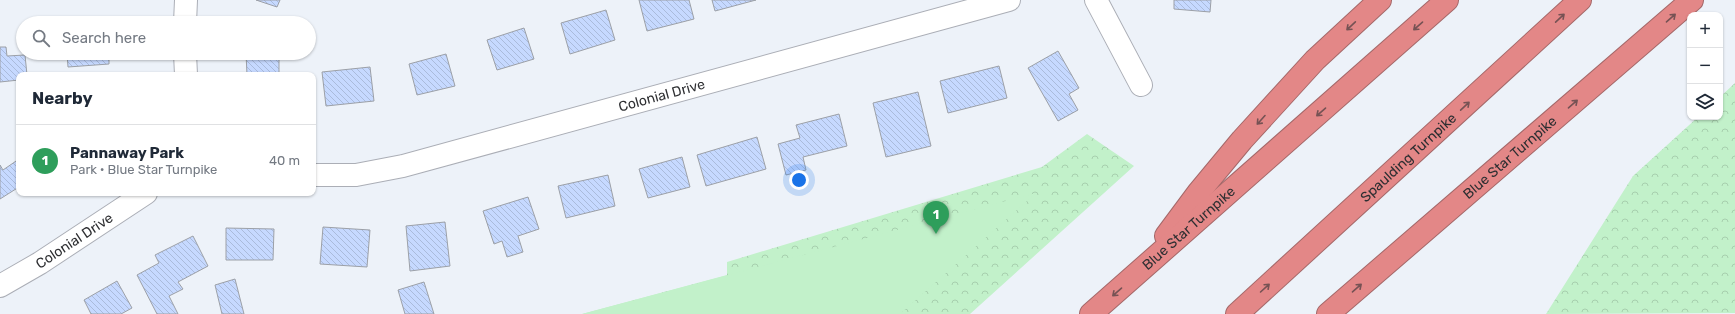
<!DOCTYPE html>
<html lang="en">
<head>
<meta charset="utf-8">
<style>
  body { margin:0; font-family:Rubik,sans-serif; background:#f2f2f3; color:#1f2937 }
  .controls { position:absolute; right:12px; top:12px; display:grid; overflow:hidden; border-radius:8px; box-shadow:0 1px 3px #0004 }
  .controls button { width:36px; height:36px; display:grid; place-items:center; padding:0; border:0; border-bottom:1px solid #e0e1e3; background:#fff; color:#1f2937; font:20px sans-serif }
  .you { position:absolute; left:799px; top:180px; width:14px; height:14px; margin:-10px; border:3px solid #fff; border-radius:50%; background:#1a73e8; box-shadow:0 0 0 6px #1a73e833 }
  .badge { display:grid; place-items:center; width:26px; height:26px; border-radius:50%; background:#ea580c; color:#fff; font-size:13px; font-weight:700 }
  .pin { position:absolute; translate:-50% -33px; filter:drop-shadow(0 1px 2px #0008) }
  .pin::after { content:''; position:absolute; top:21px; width:14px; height:12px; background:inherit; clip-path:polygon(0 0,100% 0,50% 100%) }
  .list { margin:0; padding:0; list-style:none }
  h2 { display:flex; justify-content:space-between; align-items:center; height:52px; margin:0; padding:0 16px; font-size:17px }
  h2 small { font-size:13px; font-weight:400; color:#747a83 }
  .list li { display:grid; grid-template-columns:26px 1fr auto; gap:12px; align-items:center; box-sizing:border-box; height:72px; padding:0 16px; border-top:1px solid #e0e1e3 }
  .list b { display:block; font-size:15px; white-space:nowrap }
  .list p { margin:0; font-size:13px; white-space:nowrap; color:#747a83 }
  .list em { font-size:13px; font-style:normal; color:#747a83 }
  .icon { flex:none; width:22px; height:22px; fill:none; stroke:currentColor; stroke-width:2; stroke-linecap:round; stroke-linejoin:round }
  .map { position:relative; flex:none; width:1735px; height:314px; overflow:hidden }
  .search { position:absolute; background:#fff; box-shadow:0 1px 3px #0004; left:16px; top:16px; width:300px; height:44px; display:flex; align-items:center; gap:10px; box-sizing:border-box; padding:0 14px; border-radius:22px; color:#747a83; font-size:15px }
  .panel { position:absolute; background:#fff; box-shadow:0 1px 3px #0004; left:16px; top:72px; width:300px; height:124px; border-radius:8px }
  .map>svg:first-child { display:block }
  .forest { fill:url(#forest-crowns) }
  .green { fill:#c2f1ca }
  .building { fill:url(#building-back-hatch); stroke:#9ca0a7 }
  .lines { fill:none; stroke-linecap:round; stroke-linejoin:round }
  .minor-casing { stroke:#abaeb6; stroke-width:24 }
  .highway-casing { stroke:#a46869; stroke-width:24 }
  .minor { stroke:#fff; stroke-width:22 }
  .highway { stroke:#e38787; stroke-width:22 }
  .oneway { stroke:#765254 }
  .labels { text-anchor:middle; stroke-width:3.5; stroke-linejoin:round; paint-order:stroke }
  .street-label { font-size:14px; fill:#2e2f32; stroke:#fff }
</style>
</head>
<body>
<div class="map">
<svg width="1735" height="314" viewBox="0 0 1735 314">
  <defs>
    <pattern id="forest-crowns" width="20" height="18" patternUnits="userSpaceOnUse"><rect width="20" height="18" fill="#c2f1ca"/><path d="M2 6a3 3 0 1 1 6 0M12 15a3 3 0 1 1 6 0" fill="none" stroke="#a7cfae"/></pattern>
    <pattern id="building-back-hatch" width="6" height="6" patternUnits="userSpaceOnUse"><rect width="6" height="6" fill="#c6d9ff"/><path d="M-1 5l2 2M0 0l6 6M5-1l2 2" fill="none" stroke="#aabbdb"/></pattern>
  </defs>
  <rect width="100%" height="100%" fill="#edf2f9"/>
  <!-- forest -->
  <g class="forest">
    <path d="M1735,83V313L1546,314L1633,176L1698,117H1720V97Z"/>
    <path d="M1087,134L1134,166L970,314H582L727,275V262L1042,167Z"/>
  </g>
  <!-- green -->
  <path class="green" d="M1036,193L900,314H582Z"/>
  <!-- building -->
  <g class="building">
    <path d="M256,0H280L277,7Z"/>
    <path d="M639,0H689L694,19L647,31Z"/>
    <path d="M712,0H756L715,11Z"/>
    <path d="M1174,0H1211L1210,12L1174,9Z"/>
    <path d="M606,10L615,40L570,54L561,23Z"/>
    <path d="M524,28L534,59L497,70L487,40Z"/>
    <path d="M0,47H6L7,56L25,55L27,75H19V80L0,82Z"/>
    <path d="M1058,51L1079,88L1069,94L1078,110L1058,121L1028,68Z"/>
    <path d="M67,53H120L121,57L109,58V64L68,67Z"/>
    <path d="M246,53H279V75H247Z"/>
    <path d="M446,54L455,86L417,95L409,64Z"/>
    <path d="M999,66L1007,98L948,113L940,81Z"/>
    <path d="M370,67L374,101L326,106L322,72Z"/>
    <path d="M918,92L931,146L886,157L873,103Z"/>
    <path d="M839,114L847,146L803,157L806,170L786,175L778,144L800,138L796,125Z"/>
    <path d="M757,137L766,169L706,186L697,155Z"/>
    <path d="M682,157L690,187L648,198L639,169Z"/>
    <path d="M19,159V187L0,199V165L3,170Z"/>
    <path d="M608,175L615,206L566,218L558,186Z"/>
    <path d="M528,197L539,229L518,236L523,252L507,257L502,241L494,244L483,211Z"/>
    <path d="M445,222L450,266L410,271L406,226Z"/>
    <path d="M323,227L370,230L367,267L320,264Z"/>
    <path d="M226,228L274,229L273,260H226Z"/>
    <path d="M193,236L208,266L178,282L183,289L169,296L178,314H157L137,275L159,263L155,255Z"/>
    <path d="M235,279L244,314H222L215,285Z"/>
    <path d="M117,281L132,308L121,314H91L84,300Z"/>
    <path d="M424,282L434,314H405L398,290Z"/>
  </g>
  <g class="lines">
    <!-- minor casing -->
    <g class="minor-casing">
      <g id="minor">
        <path d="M1096,0L1141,85"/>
        <path d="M185,23L186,0"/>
        <path d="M185,53L186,75"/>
        <path id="s1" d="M313,175H356L403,166L1009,0"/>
        <path id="s2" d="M0,286L40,263L146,193"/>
      </g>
    </g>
    <!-- highway casing -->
    <g class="highway-casing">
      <g id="highway">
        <path d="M1166,236L1198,193L1242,140L1315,60L1380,0"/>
        <path id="s3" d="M1091,314L1447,0"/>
        <path id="s4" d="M1237,314L1580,0"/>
        <path id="s5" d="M1328,314L1692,0"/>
      </g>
    </g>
    <!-- minor -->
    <use href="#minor" class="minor"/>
    <!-- highway -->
    <use href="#highway" class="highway"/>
  </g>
  <!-- one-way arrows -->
  <defs><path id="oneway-shaft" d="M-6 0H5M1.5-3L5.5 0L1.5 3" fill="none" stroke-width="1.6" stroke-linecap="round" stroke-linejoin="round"/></defs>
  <g class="oneway">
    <use href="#oneway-shaft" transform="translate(1560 18) rotate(-43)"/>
    <use href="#oneway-shaft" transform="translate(1671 18) rotate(-41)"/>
    <use href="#oneway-shaft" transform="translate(1351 26) rotate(137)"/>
    <use href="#oneway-shaft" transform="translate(1418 26) rotate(139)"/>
    <use href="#oneway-shaft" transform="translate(1573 104) rotate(-41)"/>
    <use href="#oneway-shaft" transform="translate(1465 106) rotate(-43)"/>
    <use href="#oneway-shaft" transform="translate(1321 112) rotate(139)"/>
    <use href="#oneway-shaft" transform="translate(1261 120) rotate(132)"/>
    <use href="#oneway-shaft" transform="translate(1265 288) rotate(-42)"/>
    <use href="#oneway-shaft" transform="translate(1357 288) rotate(-41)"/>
    <use href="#oneway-shaft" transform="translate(1117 292) rotate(139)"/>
  </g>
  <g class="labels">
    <!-- street labels -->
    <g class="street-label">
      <text dy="5" stroke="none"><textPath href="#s1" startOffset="359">Colonial Drive</textPath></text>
      <text dy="5" stroke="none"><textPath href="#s4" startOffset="232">Spaulding Turnpike</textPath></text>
      <text dy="5" stroke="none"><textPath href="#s5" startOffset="240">Blue Star Turnpike</textPath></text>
      <text dy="5" stroke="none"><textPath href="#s3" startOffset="130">Blue Star Turnpike</textPath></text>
      <text dy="5" stroke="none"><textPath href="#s2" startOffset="87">Colonial Drive</textPath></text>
    </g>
  </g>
</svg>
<div class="controls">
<button>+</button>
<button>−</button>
<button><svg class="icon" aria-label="layers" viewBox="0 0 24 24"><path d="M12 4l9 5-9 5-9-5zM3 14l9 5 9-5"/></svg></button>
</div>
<div class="you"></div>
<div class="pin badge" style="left:936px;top:234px;background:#2e9e5b">1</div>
<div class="search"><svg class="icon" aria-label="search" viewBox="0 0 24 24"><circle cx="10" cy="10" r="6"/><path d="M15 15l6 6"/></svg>Search here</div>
<section class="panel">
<h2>Nearby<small></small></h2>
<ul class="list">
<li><span class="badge" style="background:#2e9e5b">1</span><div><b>Pannaway Park</b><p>Park · Blue Star Turnpike</p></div><em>40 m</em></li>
</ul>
</section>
</div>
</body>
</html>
